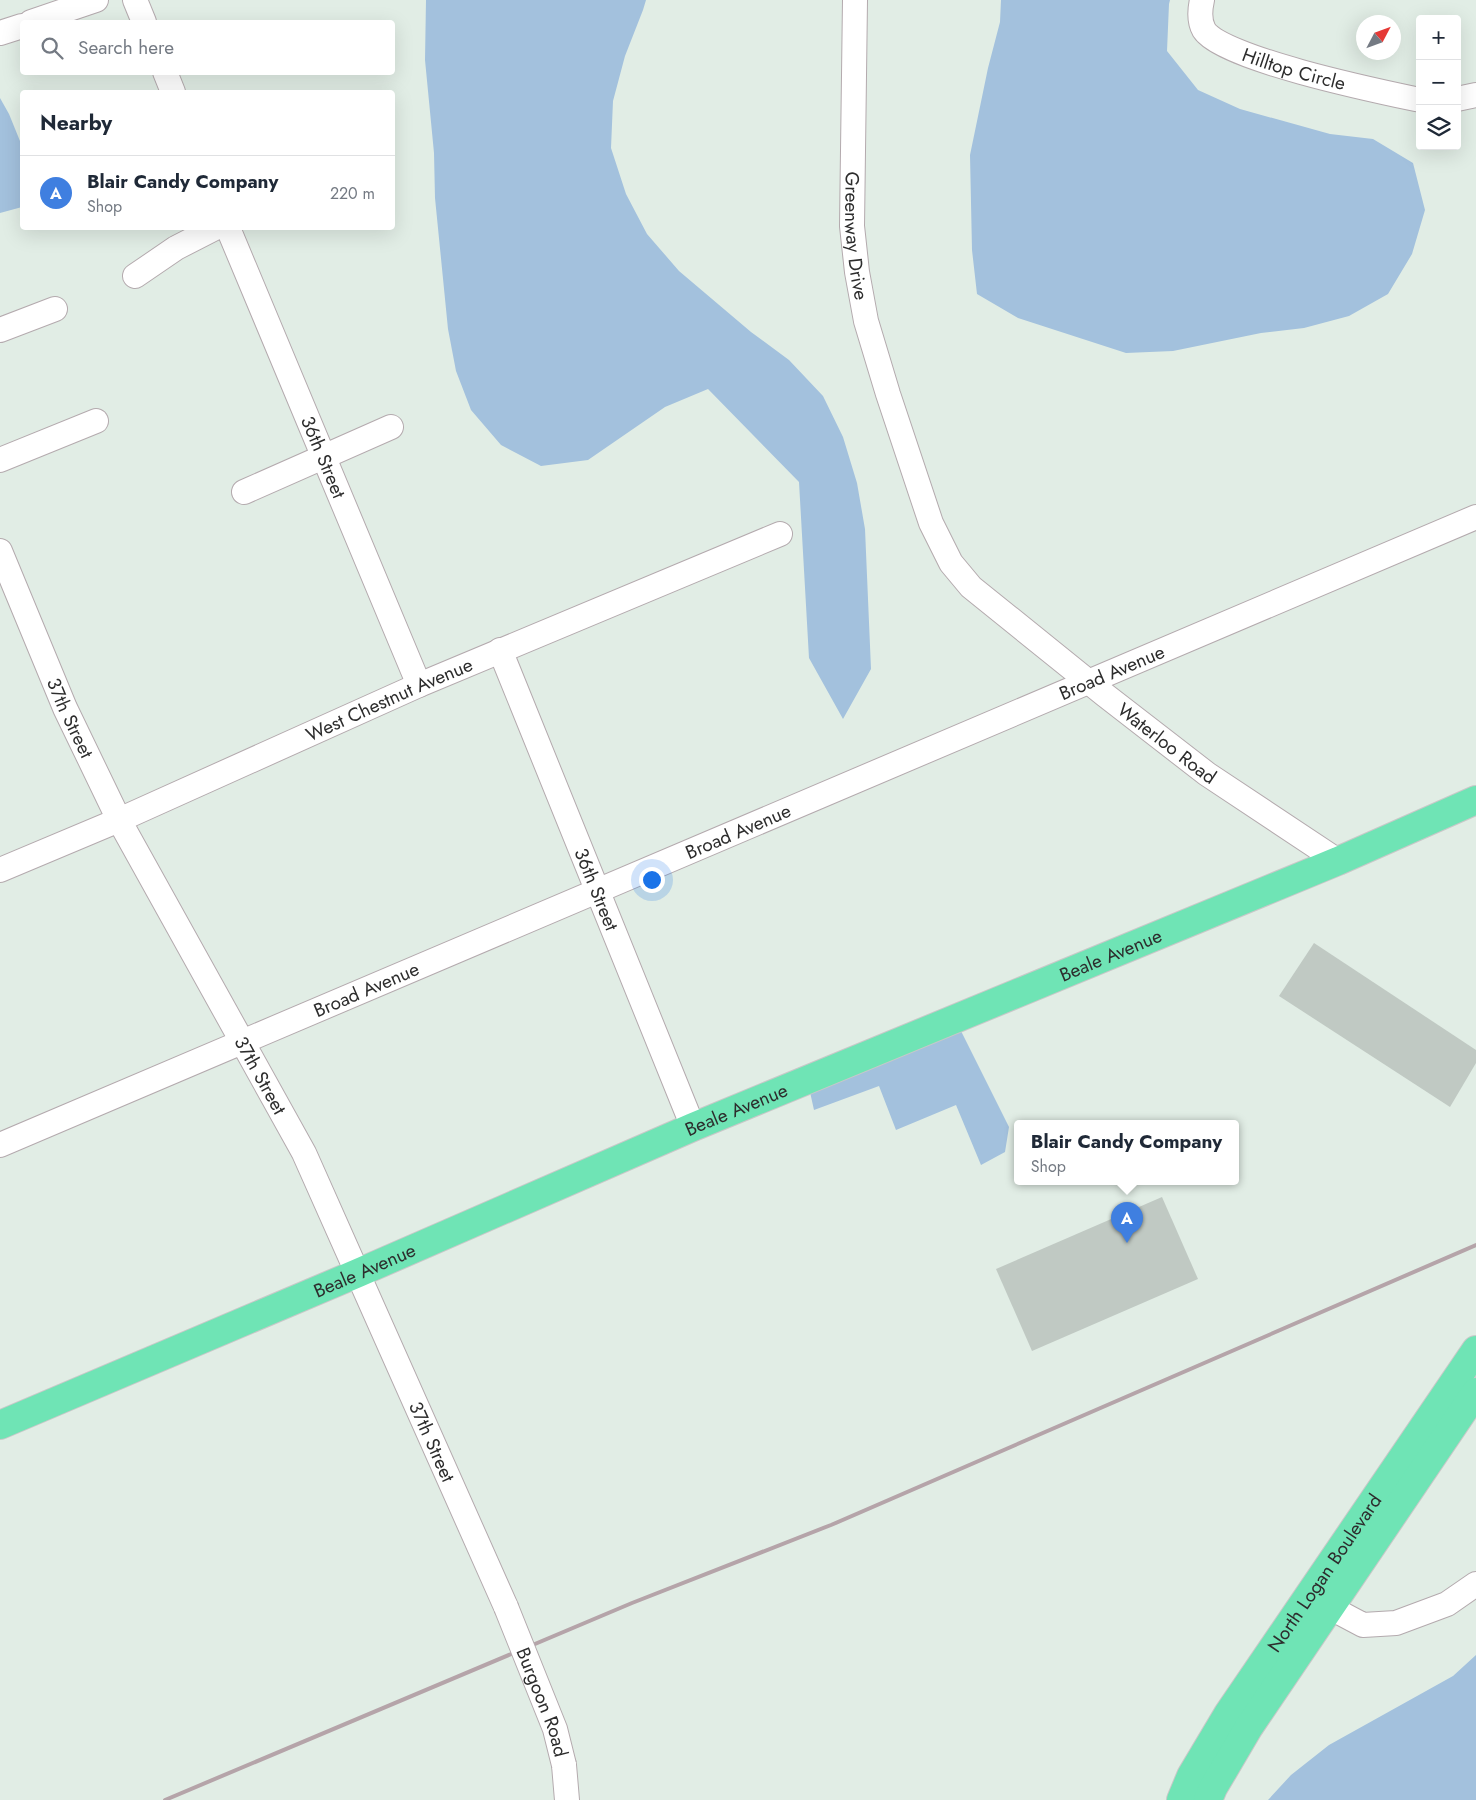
<!DOCTYPE html>
<html lang="en">
<head>
<meta charset="utf-8">
<style>
  body { margin:0; font-family:Jost,sans-serif; background:#f6f6f7; color:#1f2937 }
  .controls { position:absolute; right:15px; top:15px; display:grid; overflow:hidden; border-radius:5px; box-shadow:0 5px 20px #0002 }
  .controls button { width:45px; height:45px; display:grid; place-items:center; padding:0; border:0; border-bottom:1px solid #e0e1e3; background:#fff; color:#1f2937; font:25px sans-serif }
  .compass { position:absolute; left:1356px; top:15px; width:45px; height:45px; border-radius:50%; background:#fff; box-shadow:0 5px 20px #0002; rotate:49deg }
  .you { position:absolute; left:651px; top:879px; width:18px; height:18px; margin:-12px; border:4px solid #fff; border-radius:50%; background:#1a73e8; box-shadow:0 0 0 8px #1a73e833 }
  .badge { display:grid; place-items:center; width:32px; height:32px; border-radius:50%; background:#e95287; color:#fff; font-size:16px; font-weight:700 }
  .pin { position:absolute; translate:-50% -41px; filter:drop-shadow(0 1px 2px #0008) }
  .pin::after { content:''; position:absolute; top:26px; width:18px; height:15px; background:inherit; clip-path:polygon(0 0,100% 0,50% 100%) }
  .popup { position:absolute; left:1014px; top:1120px; width:225px; height:65px; box-sizing:border-box; display:grid; place-content:center; border-radius:5px; background:#fff; filter:drop-shadow(0 1px 4px #0005); font-size:16px; white-space:nowrap; color:#747a83 }
  .popup b { font-size:19px; color:#1f2937 }
  .popup::after { content:''; position:absolute; left:50%; top:100%; margin-left:-10px; border:10px solid transparent; border-top-color:#fff }
  .list { margin:0; padding:0; list-style:none }
  h2 { display:flex; justify-content:space-between; align-items:center; height:65px; margin:0; padding:0 20px; font-size:21px }
  h2 small { font-size:16px; font-weight:400; color:#747a83 }
  .list li { display:grid; grid-template-columns:32px 1fr auto; gap:15px; align-items:center; box-sizing:border-box; height:75px; padding:0 20px; border-top:1px solid #e0e1e3 }
  .list b { display:block; font-size:19px; white-space:nowrap }
  .list p { margin:0; font-size:16px; white-space:nowrap; color:#747a83 }
  .list em { font-size:16px; font-style:normal; color:#747a83 }
  .icon { flex:none; width:28px; height:28px; fill:none; stroke:currentColor; stroke-width:2; stroke-linecap:round; stroke-linejoin:round }
  .map { position:relative; flex:none; width:1476px; height:1800px; overflow:hidden }
  .search { position:absolute; background:#fff; box-shadow:0 5px 20px #0002; left:20px; top:20px; width:375px; height:55px; display:flex; align-items:center; gap:12px; box-sizing:border-box; padding:0 18px; border-radius:5px; color:#747a83; font-size:19px }
  .panel { position:absolute; background:#fff; box-shadow:0 5px 20px #0002; left:20px; top:90px; width:375px; height:140px; border-radius:5px }
  .map>svg:first-child { display:block }
  .green { fill:#a3c1dd }
  .building { fill:#c0c9c3 }
  .lines { fill:none; stroke-linecap:round; stroke-linejoin:round }
  .minor-casing { stroke:#b4aaae; stroke-width:26 }
  .major-casing { stroke:#c8c8c8; stroke-width:30 }
  .minor { stroke:#fff; stroke-width:24 }
  .major { stroke:#6fe4b5; stroke-width:28 }
  .rail { stroke:#b5a4a9; stroke-width:4 }
  .minor-bridge-casing { stroke:#b4aaae; stroke-width:26; stroke-linecap:butt }
  .minor-bridge { stroke:#fff; stroke-width:24 }
  .labels { text-anchor:middle; stroke-width:4; stroke-linejoin:round; paint-order:stroke }
  .street-label { font-size:19px; fill:#2d2d2d; stroke:#fff }
</style>
</head>
<body>
<div class="map">
<svg width="1476" height="1800" viewBox="0 0 1476 1800">
  <rect width="100%" height="100%" fill="#e1ede5"/>
  <!-- green -->
  <g class="green">
    <path d="M426,0H646L643,10L625,56L613,101L611,148L626,194L647,234L679,271L751,332L789,360L823,396L843,437L857,483L865,529L871,669L843,719L809,658L799,482L708,389L665,407L588,460L541,466L501,445L471,410L456,371L448,329L435,198L434,153L425,60Z"/>
    <path d="M1001,0H1170L1169,4L1167,51L1198,90L1240,109L1330,134L1373,139L1413,163L1425,210L1412,254L1388,294L1349,316L1304,328L1261,333L1173,351L1126,353L1018,318L977,294L972,250L970,155L988,68L1000,22Z"/>
    <path d="M0,98L9,114L22,146V207L0,213Z"/>
    <path d="M961,1031L1009,1127L1005,1152L981,1165L956,1105L896,1130L879,1086L814,1110L810,1092Z"/>
    <path d="M1476,1655V1800H1268L1291,1775L1329,1745L1453,1676Z"/>
  </g>
  <!-- building -->
  <g class="building">
    <path d="M1314,943L1476,1050V1063L1450,1107L1279,996Z"/>
    <path d="M1162,1197L1198,1279L1032,1351L996,1269Z"/>
  </g>
  <g class="lines">
    <!-- minor casing -->
    <g class="minor-casing">
      <g id="minor">
        <path d="M135,0L144,22"/>
        <path id="s1" d="M855,0L852,226L857,272L866,321L888,394L931,523L951,563L971,587L1105,695L1207,774L1338,861"/>
        <path id="s2" d="M1202,0C1200,9 1199,21 1204,30C1222,59 1382,92 1420,100"/>
        <path d="M31,22L96,0"/>
        <path d="M0,33L22,26"/>
        <path d="M165,72L173,92"/>
        <path d="M1457,99L1476,95"/>
        <path id="s3" d="M228,228L419,685"/>
        <path d="M135,276L176,248L215,228"/>
        <path d="M0,330L55,309"/>
        <path d="M0,460L96,421"/>
        <path d="M244,492L391,427"/>
        <path id="s4" d="M0,551L65,708L119,820L304,1153L506,1607"/>
        <path id="s5" d="M500,650L693,1127"/>
        <path id="s6" d="M0,870L119,820L419,685L780,534"/>
        <path id="s7" d="M0,1145L1476,517"/>
        <path d="M1315,1597L1329,1607L1363,1625L1396,1623L1447,1604L1476,1584"/>
        <path d="M564,1765L567,1800"/>
      </g>
    </g>
    <!-- major casing -->
    <g class="major-casing">
      <g id="major">
        <path id="s8" d="M0,1425L358,1273L693,1127L1338,861L1476,800"/>
        <path id="s9" d="M1181,1800L1191,1776L1228,1714L1476,1350"/>
        <path d="M1208,1800L1213,1788L1249,1727L1476,1392"/>
      </g>
    </g>
    <!-- minor -->
    <use href="#minor" class="minor"/>
    <!-- major -->
    <use href="#major" class="major"/>
    <!-- rail -->
    <path class="rail" d="M165,1800L632,1603L831,1525L1476,1245"/>
    <!-- minor-bridge casing -->
    <g class="minor-bridge-casing">
      <g id="minor-bridge">
        <path id="s10" d="M506,1607L555,1729L564,1765"/>
      </g>
    </g>
    <!-- minor-bridge -->
    <use href="#minor-bridge" class="minor-bridge"/>
  </g>
  <g class="labels">
    <!-- street labels -->
    <g class="street-label">
      <text dy="7" stroke="none"><textPath href="#s2" startOffset="130">Hilltop Circle</textPath></text>
      <text dy="7" stroke="none"><textPath href="#s1" startOffset="236">Greenway Drive</textPath></text>
      <text dy="7" stroke="none"><textPath href="#s3" startOffset="248">36th Street</textPath></text>
      <text dy="7" stroke="none"><textPath href="#s7" startOffset="1208">Broad Avenue</textPath></text>
      <text dy="7" stroke="none"><textPath href="#s6" startOffset="425">West Chestnut Avenue</textPath></text>
      <text dy="7" stroke="none"><textPath href="#s4" startOffset="181">37th Street</textPath></text>
      <text dy="7" stroke="none"><textPath href="#s1" startOffset="861">Waterloo Road</textPath></text>
      <text dy="7" stroke="none"><textPath href="#s7" startOffset="802">Broad Avenue</textPath></text>
      <text dy="7" stroke="none"><textPath href="#s5" startOffset="258">36th Street</textPath></text>
      <text dy="7" stroke="none"><textPath href="#s8" startOffset="1206">Beale Avenue</textPath></text>
      <text dy="7" stroke="none"><textPath href="#s7" startOffset="398">Broad Avenue</textPath></text>
      <text dy="7" stroke="none"><textPath href="#s4" startOffset="586">37th Street</textPath></text>
      <text dy="7" stroke="none"><textPath href="#s8" startOffset="801">Beale Avenue</textPath></text>
      <text dy="7" stroke="none"><textPath href="#s8" startOffset="396">Beale Avenue</textPath></text>
      <text dy="7" stroke="none"><textPath href="#s4" startOffset="991">37th Street</textPath></text>
      <text dy="7" stroke="none"><textPath href="#s9" startOffset="269">North Logan Boulevard</textPath></text>
      <text dy="7" stroke="none"><textPath href="#s10" startOffset="102">Burgoon Road</textPath></text>
    </g>
  </g>
</svg>
<div class="controls">
<button>+</button>
<button>−</button>
<button><svg class="icon" aria-label="layers" viewBox="0 0 24 24"><path d="M12 4l9 5-9 5-9-5zM3 14l9 5 9-5"/></svg></button>
</div>
<svg class="compass" viewBox="-18 -18 36 36"><path d="M0-13l5 13h-10z" fill="#e53935"/><path d="M0 13l5-13h-10z" fill="#747a83"/></svg>
<div class="you"></div>
<div class="pin badge" style="left:1127px;top:1243px;background:#3f7fe0">A</div>
<div class="popup"><b>Blair Candy Company</b>Shop</div>
<div class="search"><svg class="icon" aria-label="search" viewBox="0 0 24 24"><circle cx="10" cy="10" r="6"/><path d="M15 15l6 6"/></svg>Search here</div>
<section class="panel">
<h2>Nearby<small></small></h2>
<ul class="list">
<li><span class="badge" style="background:#3f7fe0">A</span><div><b>Blair Candy Company</b><p>Shop</p></div><em>220 m</em></li>
</ul>
</section>
</div>
</body>
</html>
